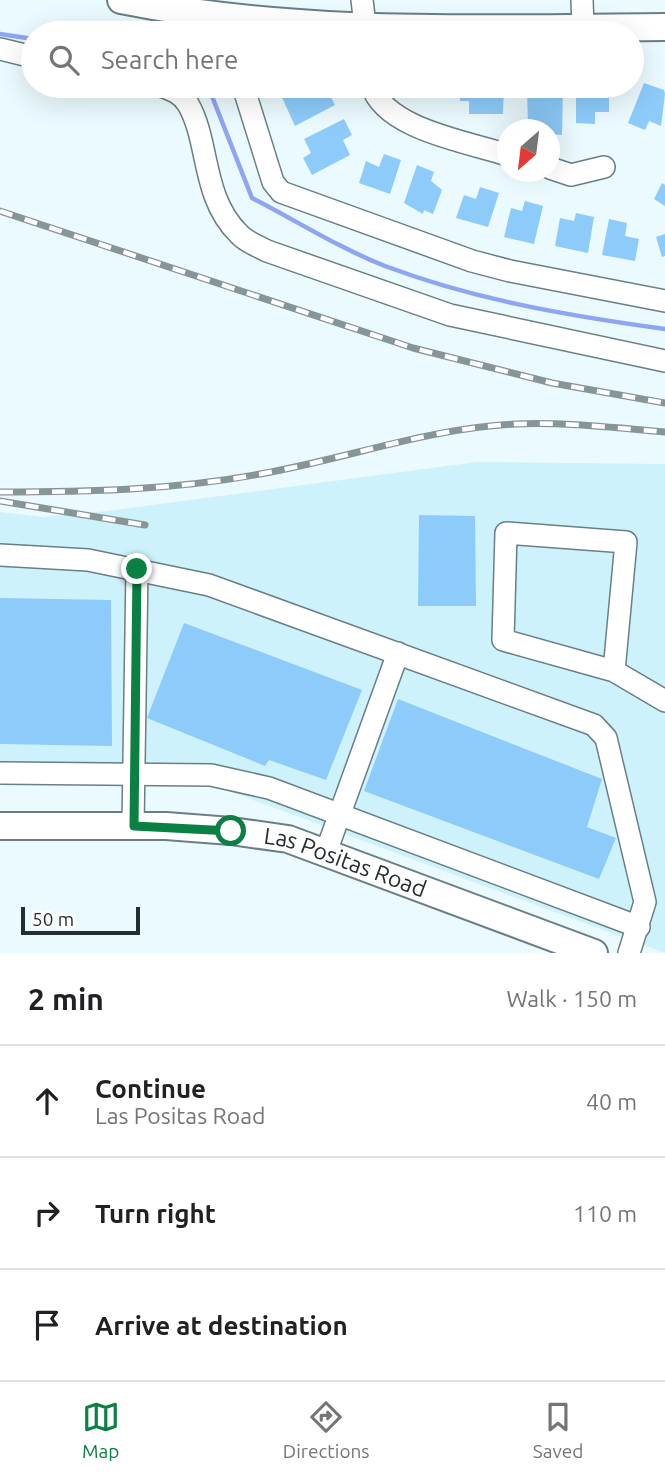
<!DOCTYPE html>
<html lang="en">
<head>
<meta charset="utf-8">
<style>
  body { margin:0; font-family:Ubuntu,sans-serif; background:#f6f6f6; color:#202124 }
  .compass { position:absolute; left:497px; top:119px; width:63px; height:63px; border-radius:50%; background:#fff; box-shadow:0 7px 28px #0002; rotate:208deg }
  .scale { position:absolute; left:21px; bottom:18px; width:119px; box-sizing:border-box; padding-left:7px; border:4px solid #242e31; border-top:0; font-size:19px; line-height:24px; white-space:nowrap; color:#242e31; -webkit-text-stroke:5px #fff; paint-order:stroke }
  .stop { position:absolute; width:21px; height:21px; margin:-16px; border:5px solid #0b8043; border-radius:50%; background:#fff }
  .stop.end { background:#0b8043; border-color:#fff; box-shadow:0 2px 7px #0008 }
  .list { margin:0; padding:0; list-style:none }
  h2 { display:flex; justify-content:space-between; align-items:center; height:91px; margin:0; padding:0 28px; font-size:30px }
  h2 small { font-size:23px; font-weight:400; color:#757577 }
  .list li { display:grid; grid-template-columns:46px 1fr auto; gap:21px; align-items:center; box-sizing:border-box; height:112px; padding:0 28px; border-top:2px solid #e0e0e0 }
  .list b { display:block; font-size:26px; white-space:nowrap }
  .list p { margin:0; font-size:23px; white-space:nowrap; color:#757577 }
  .list em { font-size:23px; font-style:normal; color:#757577 }
  .icon { flex:none; width:38px; height:38px; fill:none; stroke:currentColor; stroke-width:2; stroke-linecap:round; stroke-linejoin:round }
  .map { position:relative; flex:none; width:665px; height:953px; overflow:hidden }
  .search { position:absolute; background:#fff; box-shadow:0 7px 28px #0002; left:21px; right:21px; top:21px; height:77px; display:flex; align-items:center; gap:18px; box-sizing:border-box; padding:0 24px; border-radius:38px; color:#757577; font-size:26px }
  .sheet { height:427px; background:#fff }
  nav { display:flex; justify-content:space-around; align-items:center; box-sizing:border-box; height:98px; border-top:2px solid #e0e0e0; background:#fff; font-size:19px; color:#757577 }
  nav a { display:grid; justify-items:center; gap:4px }
  nav .on { color:#0b8043 }
  .map>svg:first-child { display:block }
  .built { fill:#cef2fb }
  .lines { fill:none; stroke-linecap:round; stroke-linejoin:round }
  .stream { stroke:#8da5f3; stroke-width:4.5 }
  .building { fill:#8dcbfb }
  .minor-casing { stroke:#687f85; stroke-width:24 }
  .major-casing { stroke:#687f85; stroke-width:30 }
  .minor { stroke:#fff; stroke-width:21 }
  .major { stroke:#fff; stroke-width:26 }
  .rail-casing { stroke:#889598; stroke-width:7 }
  .rail { stroke:#fff; stroke-width:4.5; stroke-dasharray:13; stroke-linecap:butt }
  .route { stroke:#0b8043; stroke-width:9 }
  .labels { text-anchor:middle; stroke-width:7; stroke-linejoin:round; paint-order:stroke }
  .street-label { font-size:23px; fill:#242e31; stroke:#fff }
</style>
</head>
<body>
<div class="map">
<svg width="665" height="953" viewBox="0 0 665 953">
  <rect width="100%" height="100%" fill="#ebfafe"/>
  <!-- built -->
  <path class="built" d="M477,462L665,464V953L210,784L0,778V512L43,517L107,511Z"/>
  <g class="lines">
    <!-- stream -->
    <g class="stream">
      <path d="M0,34L33,39"/>
      <path d="M208,86L252,198C295,220 339,248 385,266C475,300 570,316 665,329"/>
    </g>
  </g>
  <!-- building -->
  <g class="building">
    <path d="M644,83L664,90L665,94L661,126L649,121L645,130L628,123Z"/>
    <path d="M295,86H314L319,94L327,89L335,105L295,126L280,93Z"/>
    <path d="M459,86H504L503,114H469V101H460Z"/>
    <path d="M527,89H563L562,135L550,134V130H544V125H528Z"/>
    <path d="M576,89H609V112H595V124L576,123Z"/>
    <path d="M344,119L352,135L343,140L350,155L312,175L303,158L311,153L304,139Z"/>
    <path d="M384,154L401,160L390,194L359,183L366,161L379,167Z"/>
    <path d="M417,165L434,172L431,181L442,190L433,214L424,210L423,214L404,203Z"/>
    <path d="M662,183L665,185V206L654,199Z"/>
    <path d="M480,187L499,193L488,227L456,218L464,195L476,199Z"/>
    <path d="M525,201L543,206L534,244L504,237L511,208L522,211Z"/>
    <path d="M576,213L594,217L588,253L555,246L560,218L574,221Z"/>
    <path d="M609,219L627,223L625,236L639,239L635,261L602,255Z"/>
    <path d="M665,234V256L662,257L656,237Z"/>
    <path d="M419,515L475,516L476,606H418Z"/>
    <path d="M0,598L111,600L112,746L0,744Z"/>
    <path d="M184,623L362,690L326,780L269,760L265,766L147,718Z"/>
    <path d="M398,699L602,779L587,827L616,838L599,879L364,791Z"/>
  </g>
  <g class="lines">
    <!-- minor casing -->
    <g class="minor-casing">
      <g id="minor">
        <path d="M362,0L366,33"/>
        <path d="M582,0L583,28"/>
        <path d="M0,49L33,57"/>
        <path d="M161,86C172,90 181,93 188,104C210,142 201,197 239,234C246,242 258,246 267,251L450,315L665,361"/>
        <path d="M243,86L273,182L281,192L472,261L510,271L665,301"/>
        <path d="M372,86C385,129 468,142 508,155"/>
        <path d="M550,168L571,175L604,167"/>
        <path d="M0,555L88,560L209,585L594,725L606,738L645,902L629,953"/>
        <path d="M614,671L626,542L506,533L503,640L614,671L665,701"/>
        <path d="M0,773L211,775L269,788L639,927"/>
        <path d="M133,826L137,569"/>
        <path d="M326,852L398,653"/>
      </g>
    </g>
    <!-- major casing -->
    <g class="major-casing">
      <g id="major">
        <path d="M121,0C299,36 485,28 665,27"/>
        <path id="s1" d="M0,826H166L231,831L288,839L594,953"/>
      </g>
    </g>
    <!-- minor -->
    <use href="#minor" class="minor"/>
    <!-- major -->
    <use href="#major" class="major"/>
    <!-- rail casing -->
    <g class="rail-casing">
      <g id="rail">
        <path d="M0,211L413,348L552,383L665,403"/>
        <path d="M0,492C87,492 174,490 260,474C346,459 428,428 516,424C566,422 616,428 665,432"/>
        <path d="M0,501L145,525"/>
      </g>
    </g>
    <!-- rail -->
    <use href="#rail" class="rail"/>
  </g>
  <g class="lines">
    <!-- route -->
    <path class="route" d="M137,569L134,826L231,831"/>
  </g>
  <g class="labels">
    <!-- street labels -->
    <g class="street-label">
      <text dy="8" stroke="none"><textPath href="#s1" startOffset="350">Las Positas Road</textPath></text>
    </g>
  </g>
</svg>
<svg class="compass" viewBox="-18 -18 36 36"><path d="M0-13l5 13h-10z" fill="#e53935"/><path d="M0 13l5-13h-10z" fill="#757577"/></svg>
<div class="scale">50 m</div>
<div class="stop" style="left:231px;top:831px"></div>
<div class="stop end" style="left:137px;top:569px"></div>
<div class="search"><svg class="icon" aria-label="search" viewBox="0 0 24 24"><circle cx="10" cy="10" r="6"/><path d="M15 15l6 6"/></svg>Search here</div>
</div>
<section class="sheet">
<h2>2 min<small>Walk · 150 m</small></h2>
<ul class="list">
<li><svg class="icon" aria-label="ahead" viewBox="0 0 24 24"><path d="M12 20V5M6 11l6-6 6 6"/></svg><div><b>Continue</b><p>Las Positas Road</p></div><em>40 m</em></li>
<li><svg class="icon" aria-label="right" viewBox="0 0 24 24"><path d="M7 20v-9h11M14 6l5 5-5 5"/></svg><div><b>Turn right</b></div><em>110 m</em></li>
<li><svg class="icon" aria-label="arrive" viewBox="0 0 24 24"><path d="M6 21V4h12l-3 4 3 4H6"/></svg><div><b>Arrive at destination</b></div></li>
</ul>
</section>
<nav>
<a class="on"><svg class="icon" aria-label="map" viewBox="0 0 24 24"><path d="M3 6l6-2 6 2 6-2v14l-6 2-6-2-6 2zM9 4v14M15 6v14"/></svg>Map</a>
<a><svg class="icon" aria-label="directions" viewBox="0 0 24 24"><path d="M12 3l9 9-9 9-9-9zM9 14v-3h6M13 9l2 2-2 2"/></svg>Directions</a>
<a><svg class="icon" aria-label="saved" viewBox="0 0 24 24"><path d="M7 4h10v16l-5-4-5 4z"/></svg>Saved</a>
</nav>
</body>
</html>
